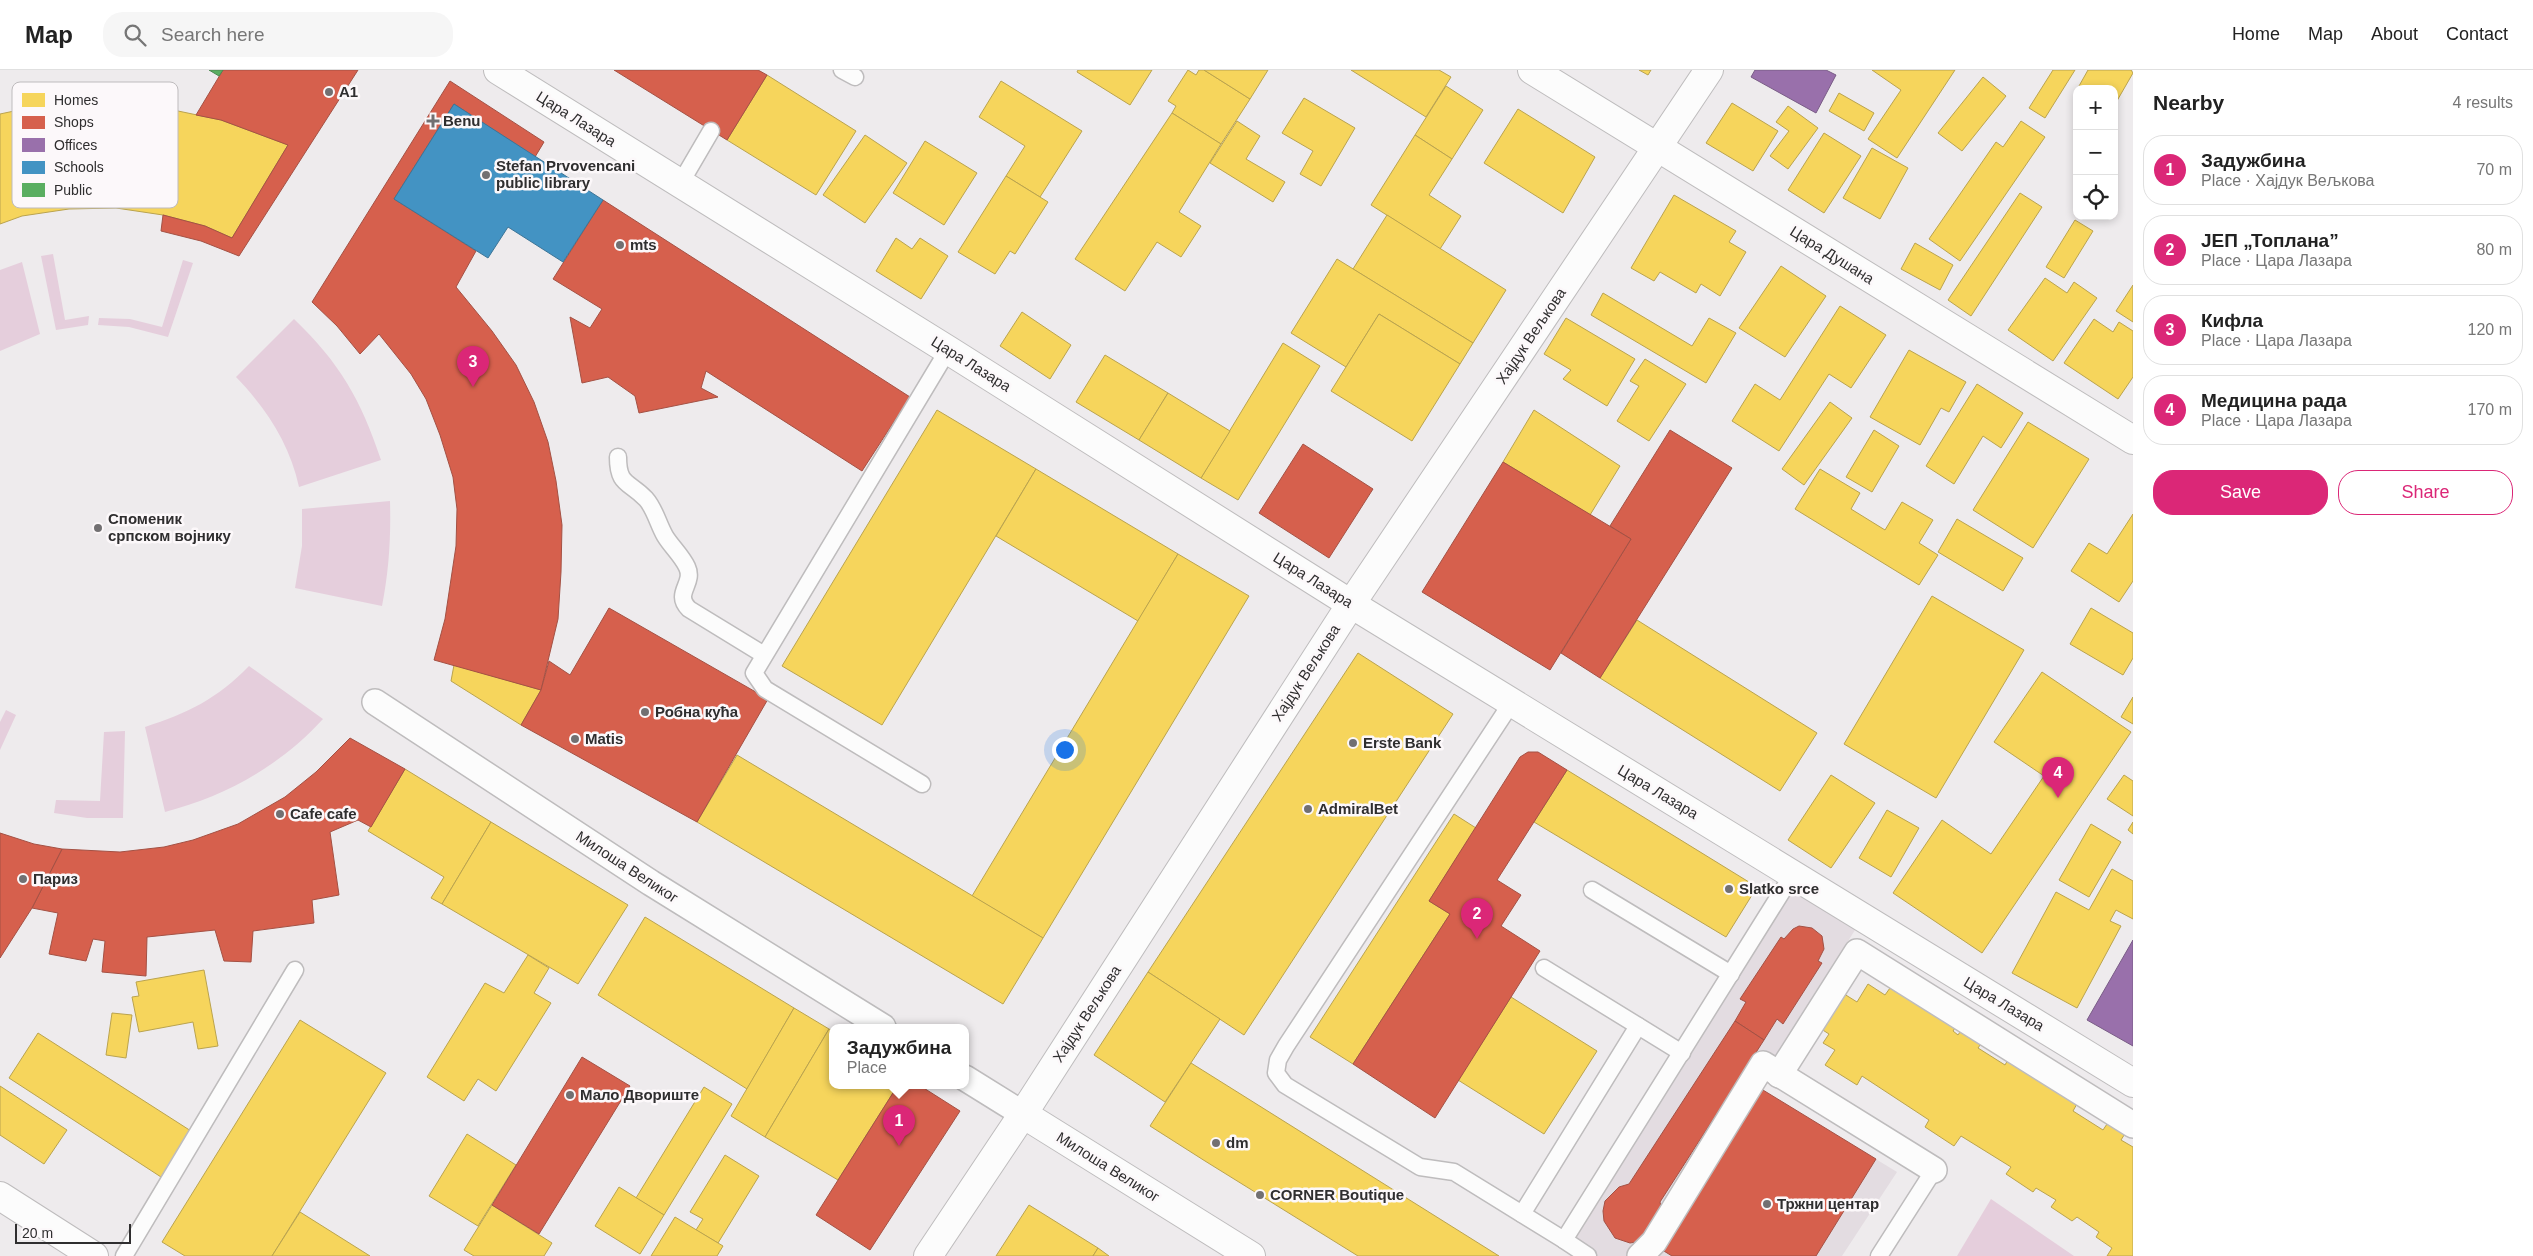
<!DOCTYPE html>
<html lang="en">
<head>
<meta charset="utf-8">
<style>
  body { margin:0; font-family:Arial,sans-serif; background:#f6f6f6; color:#222 }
  .controls { position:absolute; right:15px; top:15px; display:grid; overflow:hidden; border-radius:10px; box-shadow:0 2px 8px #0003 }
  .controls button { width:45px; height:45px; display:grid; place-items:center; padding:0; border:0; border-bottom:1px solid #e0e0e0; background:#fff; color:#222; font:25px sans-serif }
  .scale { position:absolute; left:15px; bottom:12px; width:116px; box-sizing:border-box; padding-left:5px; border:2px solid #2f2e2f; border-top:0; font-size:14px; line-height:18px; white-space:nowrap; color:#2f2e2f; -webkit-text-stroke:4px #fcf8fa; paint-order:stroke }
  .you { position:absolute; left:1064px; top:679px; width:18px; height:18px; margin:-12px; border:4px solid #fff; border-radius:50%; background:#1a73e8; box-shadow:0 0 0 8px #1a73e833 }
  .badge { display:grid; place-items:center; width:32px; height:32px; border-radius:50%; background:#db2777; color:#fff; font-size:16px; font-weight:700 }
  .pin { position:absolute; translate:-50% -41px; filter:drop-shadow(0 1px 2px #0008) }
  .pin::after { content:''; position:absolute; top:26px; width:18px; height:15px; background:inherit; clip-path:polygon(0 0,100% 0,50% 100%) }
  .popup { position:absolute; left:829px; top:954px; width:140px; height:65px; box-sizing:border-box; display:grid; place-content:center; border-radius:10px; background:#fff; filter:drop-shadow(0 1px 4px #0005); font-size:16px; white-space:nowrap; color:#767676 }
  .popup b { font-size:19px; color:#222 }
  .popup::after { content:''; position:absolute; left:50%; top:100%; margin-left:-10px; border:10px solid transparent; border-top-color:#fff }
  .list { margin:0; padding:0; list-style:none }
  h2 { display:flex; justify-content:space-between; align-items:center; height:65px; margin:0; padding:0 20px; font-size:21px }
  h2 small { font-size:16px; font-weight:400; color:#767676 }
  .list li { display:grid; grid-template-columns:32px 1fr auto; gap:15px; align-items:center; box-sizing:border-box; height:70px; margin:0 10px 10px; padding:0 10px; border:1px solid #e0e0e0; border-radius:20px }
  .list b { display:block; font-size:19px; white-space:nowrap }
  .list p { margin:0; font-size:16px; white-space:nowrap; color:#767676 }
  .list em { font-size:16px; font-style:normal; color:#767676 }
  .actions { display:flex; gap:10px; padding:15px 20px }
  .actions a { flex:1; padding:11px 0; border:1px solid #db2777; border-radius:20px; text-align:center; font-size:18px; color:#db2777 }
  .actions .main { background:#db2777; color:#fff }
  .icon { flex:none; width:28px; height:28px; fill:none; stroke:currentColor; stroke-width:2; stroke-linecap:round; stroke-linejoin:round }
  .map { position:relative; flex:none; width:2133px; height:1186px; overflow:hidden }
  header { display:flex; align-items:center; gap:30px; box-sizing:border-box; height:70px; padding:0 25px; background:#fff; border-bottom:1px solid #e0e0e0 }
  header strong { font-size:24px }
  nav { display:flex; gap:28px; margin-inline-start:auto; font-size:18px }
  .search { width:350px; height:45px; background:#f6f6f6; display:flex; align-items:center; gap:12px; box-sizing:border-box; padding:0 18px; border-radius:20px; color:#767676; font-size:19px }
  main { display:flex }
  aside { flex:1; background:#fff }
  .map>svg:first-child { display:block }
  .built { fill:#e3dce1 }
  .green { fill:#e5cedc }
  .homes { fill:#f6d55c; stroke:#baa34e }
  .shops { fill:#d6604d; stroke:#a45144 }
  .offices { fill:#9970ab; stroke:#795c86 }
  .schools { fill:#4393c3; stroke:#3d7597 }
  .public { fill:#5aae61; stroke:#4d8852 }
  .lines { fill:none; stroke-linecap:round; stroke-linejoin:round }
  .service-casing { stroke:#bebcbd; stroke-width:19 }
  .pedestrian-casing { stroke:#bebcbd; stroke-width:28 }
  .minor-casing { stroke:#bebcbd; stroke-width:30 }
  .service { stroke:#fcfcfc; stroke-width:16 }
  .pedestrian { stroke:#fcfcfc; stroke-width:25 }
  .minor { stroke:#fcfcfc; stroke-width:28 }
  .poi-dot { fill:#727072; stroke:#fcf8fa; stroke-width:2 }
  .labels { text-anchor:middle; stroke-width:5; stroke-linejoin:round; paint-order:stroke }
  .poi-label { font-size:15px; font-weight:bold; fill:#2f2e2f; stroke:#fcf8fa; text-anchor:start }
  .street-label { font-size:15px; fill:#2f2e2f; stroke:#fcf8fa }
  .key { fill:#fcf8fa; stroke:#bebbbd; stroke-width:1 }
  .key-label { font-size:14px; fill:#2f2e2f }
</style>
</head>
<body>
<header>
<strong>Map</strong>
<div class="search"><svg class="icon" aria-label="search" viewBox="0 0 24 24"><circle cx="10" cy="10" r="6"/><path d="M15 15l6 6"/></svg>Search here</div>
<nav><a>Home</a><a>Map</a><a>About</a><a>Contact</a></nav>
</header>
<main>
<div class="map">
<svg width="2133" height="1186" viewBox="0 0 2133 1186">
  <rect width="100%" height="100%" fill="#eeebed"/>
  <!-- built -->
  <path class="built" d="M1793,804L1863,847L1758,1017L1897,1102L1842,1186H1588L1564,1170Z"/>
  <!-- green -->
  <g class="green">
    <path d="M53,184L65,250L89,246L88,255L56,260L41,186Z"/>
    <path d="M183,190L193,193L168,267L129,257L98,255L99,248L130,249L162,257Z"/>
    <path d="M22,192L40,264L0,281V200Z"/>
    <path d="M294,249C340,293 361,330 381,390L299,417C290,374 266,338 236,307Z"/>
    <path d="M390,431C391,467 389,501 382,536L295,518L302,476V439Z"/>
    <path d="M249,596L323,649C280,696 226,726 165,742L145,657C188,643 217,629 249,596Z"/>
    <path d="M6,640L16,645L0,680V652Z"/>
    <path d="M125,661L123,748H87L54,743L56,730L100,731L104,662Z"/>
    <path d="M1991,1129L2074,1186H1957Z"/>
  </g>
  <!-- homes -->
  <g class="homes">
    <path d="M1078,0H1152L1130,35L1077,2Z"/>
    <path d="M1188,0L1196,5L1199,0H1204L1250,29L1221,74L1172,43L1176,36L1168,31Z"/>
    <path d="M1204,0H1268L1250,29Z"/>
    <path d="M1351,0H1439L1451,7L1426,47Z"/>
    <path d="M1639,0H1651L1648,5Z"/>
    <path d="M1872,0H1955L1897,88L1868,69L1901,20Z"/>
    <path d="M2053,0H2075L2045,48L2029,38Z"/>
    <path d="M2088,0H2131L2133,3L2114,36V19H2083L2079,16Z"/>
    <path d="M767,5L856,61L816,125L727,70Z"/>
    <path d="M1983,7L2006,26L1962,81L1938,63Z"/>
    <path d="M1001,11L1082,61L1040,127L1006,106L1025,76L979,47Z"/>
    <path d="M1446,16L1483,40L1452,89L1415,65Z"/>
    <path d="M1839,23L1874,43L1864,61L1829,41Z"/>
    <path d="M1304,28L1355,58L1321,116L1300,104L1313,81L1282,63Z"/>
    <path d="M96,33L159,37L221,50L288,75L232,168L205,156L163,145L116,138L69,139L22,146L0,154V44L33,37Z"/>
    <path d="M1732,33L1778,61L1753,101L1706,73Z"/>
    <path d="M1788,36L1818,58L1788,99L1770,86L1789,61L1776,52Z"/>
    <path d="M1518,39L1595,87L1563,143L1484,93Z"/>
    <path d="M1172,43L1221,74L1179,142L1201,156L1181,187L1157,172L1125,221L1075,189Z"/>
    <path d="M1237,51L1260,66L1246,89L1285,112L1273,132L1210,93Z"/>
    <path d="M2021,51L2045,67L1960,191L1929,169L1996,72L2003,77Z"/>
    <path d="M1824,63L1861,86L1824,143L1788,120Z"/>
    <path d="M865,65L907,93L865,153L823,125Z"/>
    <path d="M1415,65L1452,89L1429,125L1461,146L1440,179L1371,135Z"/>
    <path d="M925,71L977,103L944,155L893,123Z"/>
    <path d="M1872,78L1908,98L1880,149L1843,128Z"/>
    <path d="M1006,106L1048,132L1015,184L1010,181L995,204L958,182Z"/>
    <path d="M2020,123L2042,137L1971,246L1948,230Z"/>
    <path d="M1674,125L1736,161L1729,172L1746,182L1720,226L1701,214L1696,223L1660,202L1654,211L1631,198Z"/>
    <path d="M1387,145L1506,220L1473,273L1353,199Z"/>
    <path d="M2075,150L2093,161L2064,208L2046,197Z"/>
    <path d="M896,168L912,179L920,168L948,186L921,229L876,201Z"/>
    <path d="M1915,173L1953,195L1940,220L1901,199Z"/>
    <path d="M1337,189L1473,273L1460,294L1379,244L1346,297L1291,263Z"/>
    <path d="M1781,196L1826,226L1785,287L1739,258Z"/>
    <path d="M2045,208L2067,223L2074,212L2097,228L2053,291L2008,260Z"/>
    <path d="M2133,215V252L2116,241Z"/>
    <path d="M1603,223L1692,276L1709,248L1736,263L1706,313L1591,245Z"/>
    <path d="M1840,236L1886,265L1851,318L1829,304L1779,381L1732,351L1755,314L1780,330Z"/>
    <path d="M1022,242L1071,275L1050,309L1000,276Z"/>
    <path d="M1379,244L1460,294L1412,371L1331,321Z"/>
    <path d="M1566,248L1635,289L1607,336L1563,309L1571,300L1544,284Z"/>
    <path d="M2094,249L2113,262L2119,252L2133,261V307L2118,329L2064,293Z"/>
    <path d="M1283,273L1320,296L1238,430L1201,408Z"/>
    <path d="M1909,280L1966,312L1949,342L1941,338L1920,375L1870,347Z"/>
    <path d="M1105,285L1168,323L1139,370L1076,332Z"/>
    <path d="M1645,289L1686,314L1649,371L1617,351L1639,316L1630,311Z"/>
    <path d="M1977,314L2023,343L2001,378L1983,366L1954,414L1926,396Z"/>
    <path d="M1168,323L1230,361L1201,408L1139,370Z"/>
    <path d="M1830,332L1852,348L1804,415L1782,399Z"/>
    <path d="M937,340L1036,399L882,655L782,596Z"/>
    <path d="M1534,340L1620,396L1590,445L1503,392Z"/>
    <path d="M2028,352L2089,389L2033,478L1973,440Z"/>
    <path d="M1874,360L1899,376L1872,422L1846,407Z"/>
    <path d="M1036,399L1178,484L1138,551L996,466Z"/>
    <path d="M1820,399L1860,423L1851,439L1885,460L1902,432L1933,450L1919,473L1938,485L1919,515L1795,439Z"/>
    <path d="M2133,444V511L2119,532L2071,501L2089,473L2107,484Z"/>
    <path d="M1957,449L2023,488L2003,521L1938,482Z"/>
    <path d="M1178,484L1249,526L1043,868L972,826Z"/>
    <path d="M1932,526L2024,580L1936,728L1844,674Z"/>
    <path d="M2091,538L2133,563V588L2123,605L2070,574Z"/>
    <path d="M1637,550L1817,663L1780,721L1600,608Z"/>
    <path d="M1358,583L1453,644L1244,965L1148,902Z"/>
    <path d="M454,595L541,620L521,655L451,611Z"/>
    <path d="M2042,602L2131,662L1982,883L1893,823L1942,750L1991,784L2044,706L1994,672Z"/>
    <path d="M2133,627V654L2121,647Z"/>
    <path d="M737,685L1043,868L1003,934L697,752Z"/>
    <path d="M405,699L491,752L442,834L431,828L444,807L368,761Z"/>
    <path d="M1567,700L1757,817L1726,867L1534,752Z"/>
    <path d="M1831,705L1875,733L1831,798L1788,770Z"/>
    <path d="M2124,705L2133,711V746L2107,729Z"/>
    <path d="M1887,740L1919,758L1891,807L1859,788Z"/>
    <path d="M1454,744L1476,758L1429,831L1450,844L1353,994L1310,967Z"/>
    <path d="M491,752L628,835L578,914L442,834Z"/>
    <path d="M2133,752V764L2128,760Z"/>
    <path d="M2091,754L2121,772L2089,827L2059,810Z"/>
    <path d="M2112,799L2133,811V849L2116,840L2110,851L2121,856L2077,938L2012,903L2056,822L2089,840Z"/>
    <path d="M645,847L794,938L747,1019L598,925Z"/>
    <path d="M528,885L549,898L534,923L551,933L496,1021L478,1009L464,1031L427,1007L485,913L504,923Z"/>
    <path d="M204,900L218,976L198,979L193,952L139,962L132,927L139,926L136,912Z"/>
    <path d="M1148,902L1220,949L1165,1032L1094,985Z"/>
    <path d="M1868,914L1885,925L1890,918L1908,929L1913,923L1959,952L1953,961L1958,965L1964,956L1984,969L1978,978L2005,995L2009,988L2078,1032L2073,1041L2103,1060L2109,1051L2126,1062L2121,1070L2133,1077V1186H2107L2112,1178L2096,1167L2099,1162L2077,1147L2072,1151L2051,1137L2056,1130L2036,1118L2033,1122L2006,1104L2011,1097L1961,1066L1954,1076L1925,1057L1929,1050L1862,1006L1857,1015L1825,995L1835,980L1823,973L1829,964L1818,957L1841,922L1857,932Z"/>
    <path d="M1511,927L1597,981L1544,1064L1458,1010Z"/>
    <path d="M794,938L829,959L765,1067L731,1046Z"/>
    <path d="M112,943L132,945L126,988L106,985Z"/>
    <path d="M300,950L386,1003L272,1186H185L162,1172Z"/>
    <path d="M829,959L833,961V1015H898L838,1110L765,1067Z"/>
    <path d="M38,963L191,1061L161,1107L9,1008Z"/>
    <path d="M1191,993L1341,1087L1499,1186H1358L1205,1091L1150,1056Z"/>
    <path d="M0,1016L67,1060L44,1094L0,1065Z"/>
    <path d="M704,1017L732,1034L664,1145L636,1128Z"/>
    <path d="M467,1064L516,1095L478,1156L429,1126Z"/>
    <path d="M725,1085L759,1106L718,1173L696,1160L703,1149L690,1142Z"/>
    <path d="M619,1117L664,1145L640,1184L595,1156Z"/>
    <path d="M492,1135L552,1173L544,1186H474L464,1180Z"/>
    <path d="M1029,1135L1098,1178L1093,1186H996Z"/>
    <path d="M300,1142L370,1186H272Z"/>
    <path d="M675,1147L723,1176L717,1186H651Z"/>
    <path d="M1098,1178L1109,1186H1093Z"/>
  </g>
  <!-- shops -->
  <g class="shops">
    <path d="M223,0H358L239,186L201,171L161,161L163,145L205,156L232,168L288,75L221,50L196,45Z"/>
    <path d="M614,0H758L767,5L727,70Z"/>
    <path d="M450,11L544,72L535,87L454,34L394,129L476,181L456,217L492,261L516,295L534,332L548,372L556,411L562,455L561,502L558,549L541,620L434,590L445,549L456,476L457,439L453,407L440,365L426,329L411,304L379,264L360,284L337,256L312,232Z"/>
    <path d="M603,130L910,327L862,401L706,301L701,318L718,327L639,343L635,326L608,307L582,313L570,247L590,258L602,239L553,209Z"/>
    <path d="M1670,360L1732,398L1600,608L1561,583L1631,469L1610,456Z"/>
    <path d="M1303,374L1373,419L1329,488L1259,443Z"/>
    <path d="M1503,392L1631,469L1550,600L1422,522Z"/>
    <path d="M609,538L768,629L697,752L521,655L541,620L549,591L570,605Z"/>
    <path d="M350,668L405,699L371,757L358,750L330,762L339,825L312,830L314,853L253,861L251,892L224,891L215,860L147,867L146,906L102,902L105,871L93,869L86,891L49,884L58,843L32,838L62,779L120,782L164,777L193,770L238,754L285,727L316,702Z"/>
    <path d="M1528,682H1538L1567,700L1497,810L1521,825L1501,856L1540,881L1435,1048L1353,994L1450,844L1429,831L1520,687Z"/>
    <path d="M0,763L34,774L62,779L32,838L0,888Z"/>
    <path d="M1799,856L1812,858L1822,866L1824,879L1818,891L1822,893L1783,954L1777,949L1764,970L1735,951L1746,932L1740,929L1781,867L1784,869L1793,859Z"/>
    <path d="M1735,951L1764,970L1660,1132L1662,1141L1643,1171L1630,1173L1615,1168L1604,1151L1603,1141L1605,1131L1619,1117L1629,1114Z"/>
    <path d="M582,987L630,1016L539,1164L492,1135Z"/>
    <path d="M898,1015H919L960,1041L870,1180L816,1145Z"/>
    <path d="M1758,1017L1876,1089L1816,1186H1672L1659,1178Z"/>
  </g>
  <!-- offices -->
  <g class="offices">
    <path d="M1755,0H1826L1836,5L1816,43L1751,7Z"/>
    <path d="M2133,870V976L2087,950Z"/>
  </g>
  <!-- schools -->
  <path class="schools" d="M454,34L603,130L563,192L508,157L488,188L394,129Z"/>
  <!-- public -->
  <path class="public" d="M209,0H223L219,6Z"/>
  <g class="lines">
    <!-- service casing -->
    <g class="service-casing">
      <g id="service">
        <path d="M842,0L855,7"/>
        <path d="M680,114L711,61"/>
        <path d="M618,387C618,416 629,411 646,429C655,439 658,454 665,466C671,476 682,486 687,497C695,514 673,523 689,539L764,585"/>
        <path d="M1512,632L1286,976L1278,990L1276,1003L1285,1015L1420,1097L1454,1102L1564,1170L1793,804"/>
        <path d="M922,714L765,619L754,603L948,280"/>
        <path d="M1592,820L1731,904"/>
        <path d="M1544,898L1682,983"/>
        <path d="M1522,1144L1638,956"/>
        <path d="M1564,1170L1588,1186"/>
        <path d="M124,1186L295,900"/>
        <path d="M1879,1186L1934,1100"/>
      </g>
    </g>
    <!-- pedestrian casing -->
    <g class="pedestrian-casing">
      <g id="pedestrian">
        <path d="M375,632L651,813L883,957"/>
        <path d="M1779,1005L1857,882L2133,1055"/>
        <path d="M965,1008L1023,1044"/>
        <path d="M1640,1186L1654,1172L1763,994L1934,1100"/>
      </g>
    </g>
    <!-- minor casing -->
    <g class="minor-casing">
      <g id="minor">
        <path d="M498,0L948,280L1351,534L2133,1013"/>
        <path d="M1532,0L2133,370"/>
        <path d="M1023,1044L1251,1186"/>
        <path d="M0,1126L94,1186"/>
        <path d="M928,1186L1023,1044L1351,534L1709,0"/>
      </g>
    </g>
    <!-- service -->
    <use href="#service" class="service"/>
    <!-- pedestrian -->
    <use href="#pedestrian" class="pedestrian"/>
    <!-- minor -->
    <use href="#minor" class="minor"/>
  </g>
  <!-- markers -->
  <g class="poi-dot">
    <circle cx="329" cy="22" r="5"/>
    <path d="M430.5 43.5h5v5h5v5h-5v5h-5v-5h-5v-5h5z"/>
    <circle cx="486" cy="105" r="5"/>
    <circle cx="620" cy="175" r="5"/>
    <circle cx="98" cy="458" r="5"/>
    <circle cx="645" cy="642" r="5"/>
    <circle cx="575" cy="669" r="5"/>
    <circle cx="1353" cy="673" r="5"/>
    <circle cx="1308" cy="739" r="5"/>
    <circle cx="280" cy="744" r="5"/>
    <circle cx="23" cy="809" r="5"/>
    <circle cx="1729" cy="819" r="5"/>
    <circle cx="570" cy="1025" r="5"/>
    <circle cx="1216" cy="1073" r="5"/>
    <circle cx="1260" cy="1125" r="5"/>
    <circle cx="1767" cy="1134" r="5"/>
  </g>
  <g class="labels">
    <!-- poi labels -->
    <g class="poi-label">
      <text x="339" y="27">A1</text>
      <text x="443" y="56">Benu</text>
      <text x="496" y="101">Stefan Prvovencani<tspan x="496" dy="17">public library</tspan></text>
      <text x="630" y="180">mts</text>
      <text x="108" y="454">Споменик<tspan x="108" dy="17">српском војнику</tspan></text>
      <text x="655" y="647">Робна кућа</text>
      <text x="585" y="674">Matis</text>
      <text x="1363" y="678">Erste Bank</text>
      <text x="1318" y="744">AdmiralBet</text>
      <text x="290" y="749">Cafe cafe</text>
      <text x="33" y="814">Париз</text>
      <text x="1739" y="824">Slatko srce</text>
      <text x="580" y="1030">Мало Двориште</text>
      <text x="1226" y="1078">dm</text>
      <text x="1270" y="1130">CORNER Boutique</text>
      <text x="1777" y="1139">Тржни центар</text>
    </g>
    <!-- street labels -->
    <g class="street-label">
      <text transform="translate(576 49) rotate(32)" y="5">Цара Лазара</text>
      <text transform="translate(1832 185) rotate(32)" y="5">Цара Душана</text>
      <text transform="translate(1531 266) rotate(-56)" y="5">Хајдук Вељкова</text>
      <text transform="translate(971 294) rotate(32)" y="5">Цара Лазара</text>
      <text transform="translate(1313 510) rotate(32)" y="5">Цара Лазара</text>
      <text transform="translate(1306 603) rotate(-57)" y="5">Хајдук Вељкова</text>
      <text transform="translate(1658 722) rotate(31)" y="5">Цара Лазара</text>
      <text transform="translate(627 797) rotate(33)" y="5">Милоша Великог</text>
      <text transform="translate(2004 934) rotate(31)" y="5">Цара Лазара</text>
      <text transform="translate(1087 944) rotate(-57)" y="5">Хајдук Вељкова</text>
      <text transform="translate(1108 1097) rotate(32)" y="5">Милоша Великог</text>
    </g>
  </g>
  <!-- legend -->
  <rect x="12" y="12" width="166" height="126" rx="8" class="key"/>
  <rect x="22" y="23" width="23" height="14" fill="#f6d55c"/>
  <rect x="22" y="46" width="23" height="13" fill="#d6604d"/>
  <rect x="22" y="68" width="23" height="14" fill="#9970ab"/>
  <rect x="22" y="91" width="23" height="13" fill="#4393c3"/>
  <rect x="22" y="113" width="23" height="14" fill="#5aae61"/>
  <g class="key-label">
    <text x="54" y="35">Homes</text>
    <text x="54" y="57">Shops</text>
    <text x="54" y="80">Offices</text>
    <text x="54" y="102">Schools</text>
    <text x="54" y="125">Public</text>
  </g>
</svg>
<div class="controls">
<button>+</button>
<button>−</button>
<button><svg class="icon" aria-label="locate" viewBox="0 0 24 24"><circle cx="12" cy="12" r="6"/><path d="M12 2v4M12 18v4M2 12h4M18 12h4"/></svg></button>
</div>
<div class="scale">20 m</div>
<div class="you"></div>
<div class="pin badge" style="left:899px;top:1076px">1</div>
<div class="popup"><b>Задужбина</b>Place</div>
<div class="pin badge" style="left:1477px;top:869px">2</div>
<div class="pin badge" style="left:473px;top:317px">3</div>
<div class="pin badge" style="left:2058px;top:728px">4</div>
</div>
<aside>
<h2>Nearby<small>4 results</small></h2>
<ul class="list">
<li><span class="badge">1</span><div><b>Задужбина</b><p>Place · Хајдук Вељкова</p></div><em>70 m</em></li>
<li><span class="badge">2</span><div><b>ЈЕП „Топлана”</b><p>Place · Цара Лазара</p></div><em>80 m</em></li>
<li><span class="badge">3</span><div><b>Кифла</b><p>Place · Цара Лазара</p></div><em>120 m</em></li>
<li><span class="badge">4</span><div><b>Медицина рада</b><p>Place · Цара Лазара</p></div><em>170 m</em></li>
</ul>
<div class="actions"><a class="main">Save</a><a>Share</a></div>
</aside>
</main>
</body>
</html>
